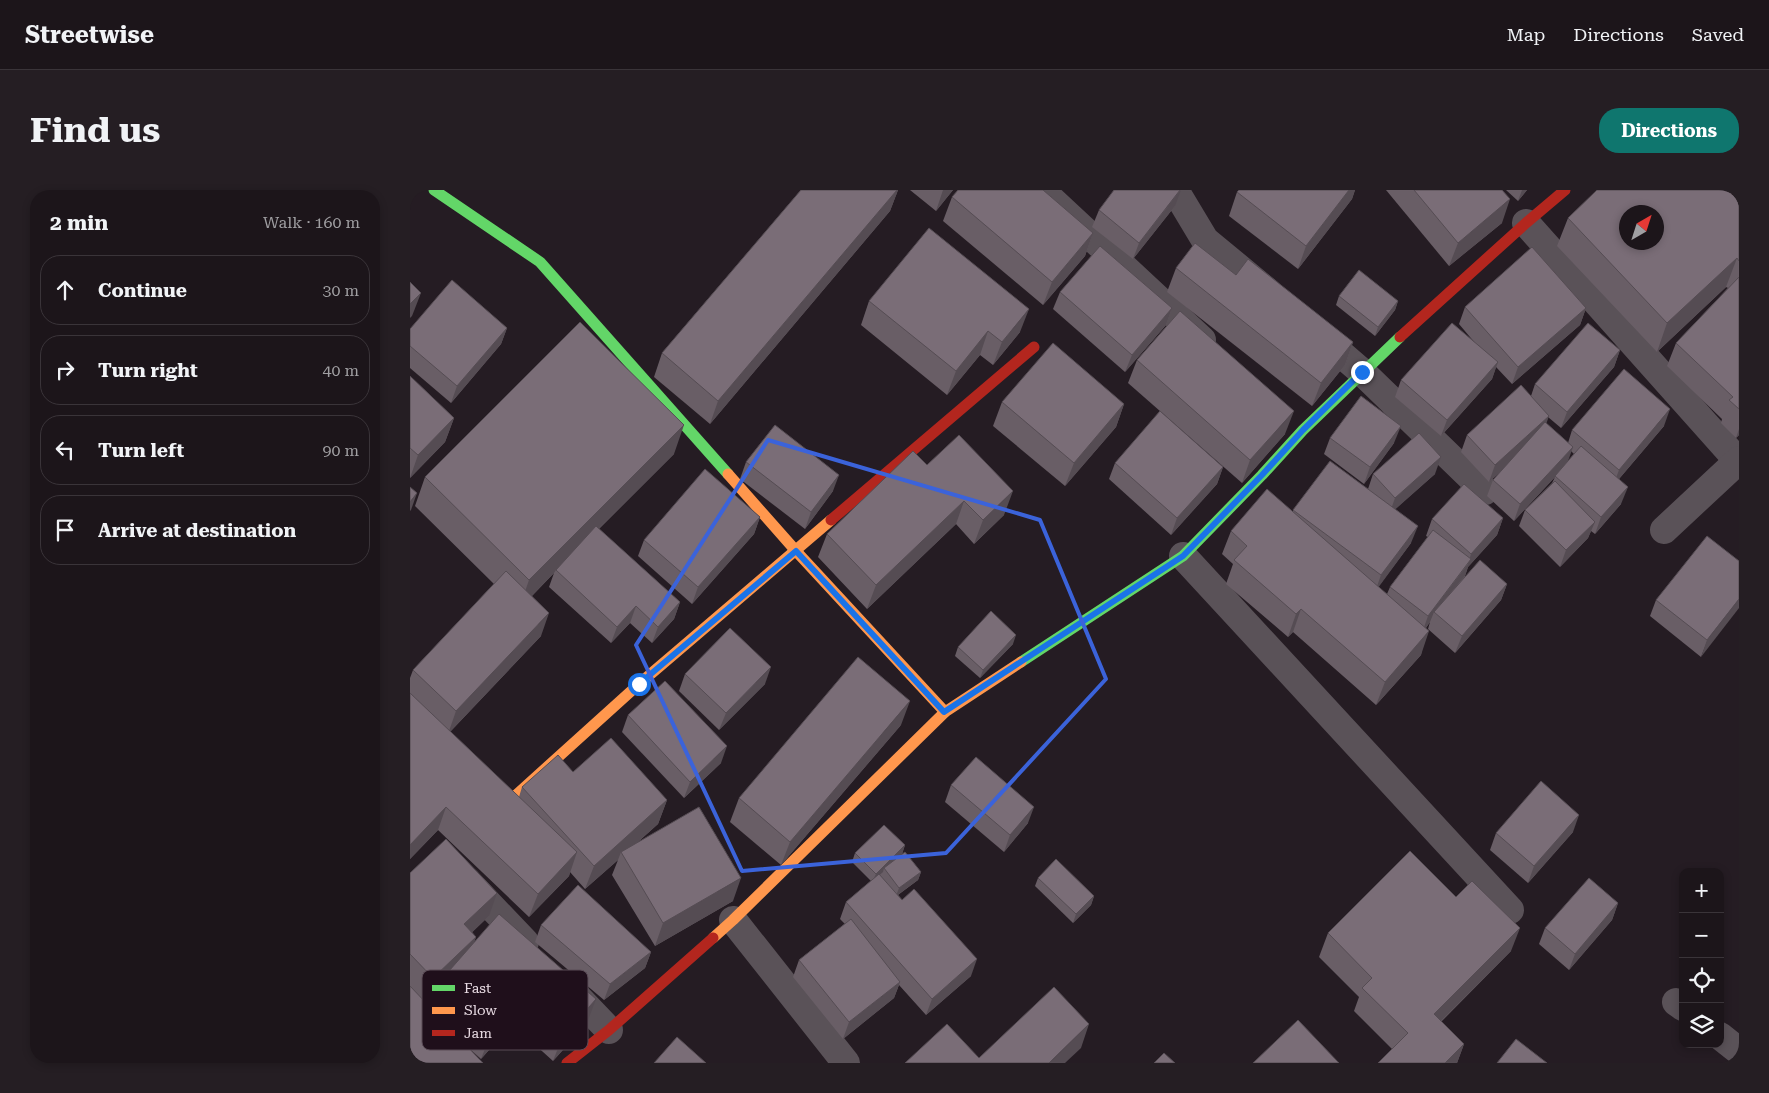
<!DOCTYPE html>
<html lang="en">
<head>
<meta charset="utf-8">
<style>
  body { margin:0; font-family:"Roboto Serif",serif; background:#251e23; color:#f1f3f6 }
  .controls { position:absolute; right:15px; bottom:15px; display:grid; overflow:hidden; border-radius:10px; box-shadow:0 2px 8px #0003 }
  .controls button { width:45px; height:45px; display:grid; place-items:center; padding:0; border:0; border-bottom:1px solid #3a3439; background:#1c151a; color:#f1f3f6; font:25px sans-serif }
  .compass { position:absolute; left:1209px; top:15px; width:45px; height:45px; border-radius:50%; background:#1c151a; box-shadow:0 2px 8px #0003; rotate:39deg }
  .stop { position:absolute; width:15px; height:15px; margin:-11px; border:4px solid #1a73e8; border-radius:50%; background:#fff }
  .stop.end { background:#1a73e8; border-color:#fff; box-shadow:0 1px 5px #0008 }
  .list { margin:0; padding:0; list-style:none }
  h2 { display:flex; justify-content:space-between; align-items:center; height:65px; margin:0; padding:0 20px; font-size:21px }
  h2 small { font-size:16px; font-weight:400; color:#a09fa2 }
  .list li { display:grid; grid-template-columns:32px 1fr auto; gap:15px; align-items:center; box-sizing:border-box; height:70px; margin:0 10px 10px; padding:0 10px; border:1px solid #3a3439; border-radius:20px }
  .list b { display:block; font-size:19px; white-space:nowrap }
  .list em { font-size:16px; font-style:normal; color:#a09fa2 }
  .icon { flex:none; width:28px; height:28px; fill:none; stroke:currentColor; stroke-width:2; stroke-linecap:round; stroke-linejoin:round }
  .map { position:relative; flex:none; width:1329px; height:873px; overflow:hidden; border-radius:20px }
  header { display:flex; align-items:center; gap:30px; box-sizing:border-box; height:70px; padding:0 25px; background:#1c151a; border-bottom:1px solid #3a3439 }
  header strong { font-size:24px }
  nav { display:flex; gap:28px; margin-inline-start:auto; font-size:18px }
  .intro { display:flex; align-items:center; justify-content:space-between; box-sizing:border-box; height:120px; padding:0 30px }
  h1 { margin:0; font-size:35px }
  .button { padding:12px 22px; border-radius:20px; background:#0f766e; color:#fff; font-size:18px; font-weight:700 }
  main { display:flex; gap:30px; padding:0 30px }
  aside { flex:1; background:#1c151a; border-radius:20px; box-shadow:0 2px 8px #0003 }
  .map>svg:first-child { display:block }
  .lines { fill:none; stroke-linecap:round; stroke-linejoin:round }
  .street { stroke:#5a5258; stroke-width:28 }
  .fast { stroke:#63d668; stroke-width:11 }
  .slow { stroke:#ff974d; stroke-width:11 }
  .jam { stroke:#b3261e; stroke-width:11 }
  .wall { fill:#695e66; fill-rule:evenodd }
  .shaded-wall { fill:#554c53 }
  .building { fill:#7a6d77; stroke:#554c53; fill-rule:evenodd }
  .route { stroke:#1a73e8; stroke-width:6 }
  .marked { fill:none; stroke:#3b63da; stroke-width:4; stroke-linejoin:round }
  .key { fill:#1f0f1b; stroke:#5b4c57; stroke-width:1 }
  .key-label { font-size:14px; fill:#e7dae2 }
</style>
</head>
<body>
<header>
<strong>Streetwise</strong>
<nav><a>Map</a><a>Directions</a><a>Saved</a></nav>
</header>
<div class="intro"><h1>Find us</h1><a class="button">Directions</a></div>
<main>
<aside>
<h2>2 min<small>Walk · 160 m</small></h2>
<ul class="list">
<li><svg class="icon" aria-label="ahead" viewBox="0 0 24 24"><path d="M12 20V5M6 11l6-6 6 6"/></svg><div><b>Continue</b></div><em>30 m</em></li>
<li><svg class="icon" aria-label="right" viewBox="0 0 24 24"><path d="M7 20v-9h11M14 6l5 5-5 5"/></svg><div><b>Turn right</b></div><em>40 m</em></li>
<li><svg class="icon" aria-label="left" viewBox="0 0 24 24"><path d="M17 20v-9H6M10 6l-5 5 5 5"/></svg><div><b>Turn left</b></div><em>90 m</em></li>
<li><svg class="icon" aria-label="arrive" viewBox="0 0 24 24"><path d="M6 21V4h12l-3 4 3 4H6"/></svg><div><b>Arrive at destination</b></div></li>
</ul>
</aside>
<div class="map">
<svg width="1329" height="873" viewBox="0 0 1329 873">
  <rect width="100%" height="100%" fill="#251c23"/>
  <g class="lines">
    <!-- street -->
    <g class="street">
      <path d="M631,0L792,150"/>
      <path d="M765,0L795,50L858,102"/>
      <path d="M1116,33L1328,271"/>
      <path d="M908,144L952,182L1075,301"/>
      <path d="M1254,340L1329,270"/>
      <path d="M773,366L1100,720"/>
      <path d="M57,691L115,752"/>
      <path d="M323,730L436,873"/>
      <path d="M155,794L199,840"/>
      <path d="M1266,812L1273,817"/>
      <path d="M1310,846L1329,861"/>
    </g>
    <!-- fast -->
    <g class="fast">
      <path d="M24,0L130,72L318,284"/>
      <path d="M611,472L773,366L852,285L893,240L990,147"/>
    </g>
    <!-- slow -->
    <g class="slow">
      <path d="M318,284L386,361L535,522"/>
      <path d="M105,606L229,494L421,330"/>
      <path d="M303,748L323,730L535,522L611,472"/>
    </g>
    <!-- jam -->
    <g class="jam">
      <path d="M990,147L1116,33L1155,0"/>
      <path d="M421,330L624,157"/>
      <path d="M157,873L199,840L303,748"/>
    </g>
  </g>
  <!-- wall -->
  <g class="wall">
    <path d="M391,0H488L480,21L300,234L244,187L252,163Z"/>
    <path d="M500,0H543L526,21Z"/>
    <path d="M829,0H945L942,9L888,79L819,26L827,2Z"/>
    <path d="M976,0H1092V33L1039,76Z"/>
    <path d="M1096,0H1117L1108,11Z"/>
    <path d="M1329,0V245L1326,248L1311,233L1312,229L1257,176L1266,153L1318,98L1316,97L1247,162L1147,56L1158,28Z"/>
    <path d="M542,7L683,43L675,66L633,115L533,31Z"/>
    <path d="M765,16L723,69L682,37L689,20Z"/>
    <path d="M766,78L826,85L943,152L935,175L902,216L757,102Z"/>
    <path d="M650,102L762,118L756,135L715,182L643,119Z"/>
    <path d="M929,106L988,111L985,120L965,146L926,115Z"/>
    <path d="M459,111L610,142L583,175L570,165L537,205L451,135Z"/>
    <path d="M1055,117L1176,118L1170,135L1102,194L1086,177L1082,189L1031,246L985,207L991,190L1065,153L1049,134Z"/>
    <path d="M97,138L91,154L41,213L0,178V139Z"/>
    <path d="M1210,160L1204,177L1151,238L1138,227L1136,233L1158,253L1162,240L1254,236L1209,289L1211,314L1185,344L1181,341L1178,348L1150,377L1109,336L1115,320L1142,293L1145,287L1104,331L1077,306L1083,290L1090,282L1079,292L1051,262L1057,245L1121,206L1125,194ZM1161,261L1164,264L1157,272Z"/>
    <path d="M727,170L875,244L832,293L718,193Z"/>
    <path d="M0,186L44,228L35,252L0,288Z"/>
    <path d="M592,212L714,214L706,237L655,296L583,236Z"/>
    <path d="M920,248L984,253L954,294L914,264Z"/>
    <path d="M264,264L189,339L270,412L264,429L242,453L220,433L201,453L139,397L144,383L122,406L131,446L40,542L109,607L112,597L163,582L257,610L248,634L228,652L323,711L245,756L202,685L208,670L175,699L160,682L159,686L119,727L28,640L0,669V488L3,480L84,394L5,316L15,287Z"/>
    <path d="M336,272L423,301L395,339L330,289Z"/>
    <path d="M705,273L813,277L807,294L761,345L699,289Z"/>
    <path d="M517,275L594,325L564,354L546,334L457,419L408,367L417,344Z"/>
    <path d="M963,284H1025L985,319L1001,353L968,397L977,404L980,397L1018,347L1016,346L1022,329L1093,328L1087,345L1058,377L1055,386L1097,394L1091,410L1045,463L1018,439L1020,432L1016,438L1011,465L966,515L883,442L878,447L816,394L823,374L812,364L821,341L883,322V320L958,299Z"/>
    <path d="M350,327L344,344L282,414L228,366L234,350Z"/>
    <path d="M1329,371L1291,467L1240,426L1246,410Z"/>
    <path d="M603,454L570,488L545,466L548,457Z"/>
    <path d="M275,484L355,494L309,540L269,501Z"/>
    <path d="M218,525L311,573L274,608L212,542Z"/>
    <path d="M491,535L371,675L320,632L329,608Z"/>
    <path d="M541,595L618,633L594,662L535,612Z"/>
    <path d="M1163,642L1118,693L1080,660L1086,643Z"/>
    <path d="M495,655L492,664L487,668L511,682L508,690L488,705L561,786L516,825L489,795L484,808L433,849L383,787L389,770L435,734L430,729L436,712L461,691L442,672L445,663Z"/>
    <path d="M0,683L79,726L62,742L66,747L64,752L177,833L143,871L102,834L71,869L61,860L0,873ZM22,804L18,815L14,811Z"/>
    <path d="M628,688L684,706L681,715L663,733L625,696Z"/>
    <path d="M1046,707L1101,761L1031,832L1054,854L1047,873H968L982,859L944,821L949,807L909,767L918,743Z"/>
    <path d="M1208,713L1202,730L1159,780L1129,754L1135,738Z"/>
    <path d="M131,735L241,762L235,778L194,810L125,752Z"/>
  </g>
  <!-- shaded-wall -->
  <g class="shaded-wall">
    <path d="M487,0H488L480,21L300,234L308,211Z"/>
    <path d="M533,0H543L526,21Z"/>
    <path d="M771,0L765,16L723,69L729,53Z"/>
    <path d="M939,0H945L942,9L888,79L896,56Z"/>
    <path d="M1112,0H1117L1108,11Z"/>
    <path d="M1100,9L1092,33L1039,76L1048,53Z"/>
    <path d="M683,43L675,66L633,115L642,92Z"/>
    <path d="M1327,68L1316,97L1247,162L1257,133Z"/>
    <path d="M11,103L2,126L0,128V114Z"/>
    <path d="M988,111L985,120L965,146L968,137Z"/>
    <path d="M762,118L756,135L715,182L722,165Z"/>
    <path d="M1176,118L1170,135L1102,194L1108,177Z"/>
    <path d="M619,119L610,142L583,175L592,152Z"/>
    <path d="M97,138L91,154L41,213L47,196Z"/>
    <path d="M578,141L570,165L537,205L546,181Z"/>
    <path d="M943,152L935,175L902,216L911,193Z"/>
    <path d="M1210,160L1204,177L1151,238L1157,222Z"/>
    <path d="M1088,172L1082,189L1031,246L1037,230Z"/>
    <path d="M714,214L706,237L655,296L664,273Z"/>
    <path d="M1260,219L1254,236L1203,296L1209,280Z"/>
    <path d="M884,221L875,244L832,293L840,270Z"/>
    <path d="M1139,226L1133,243L1079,292L1085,275Z"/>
    <path d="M44,228L35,252L0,288L8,265Z"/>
    <path d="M274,235L264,264L146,381V380L144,383L109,419L119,390Z"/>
    <path d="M991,236L984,253L954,294L960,277Z"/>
    <path d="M1329,239V245L1326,248Z"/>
    <path d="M1163,257L1157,274L1104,331L1110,314Z"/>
    <path d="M1031,267L1025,284L979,325L985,308Z"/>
    <path d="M813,277L807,294L761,345L767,328Z"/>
    <path d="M429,285L423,301L395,339L401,322Z"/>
    <path d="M1218,297L1211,314L1185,344L1191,327Z"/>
    <path d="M603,301L594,325L564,354L573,330Z"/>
    <path d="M7,303L1,320L0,321V312Z"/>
    <path d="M554,311L546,334L457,419L466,395Z"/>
    <path d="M350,327L344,344L282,414L288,397Z"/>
    <path d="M1093,328L1087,345L1058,377L1055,386L1024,422L1020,432L1012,443L1018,426L1058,374L1061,364Z"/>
    <path d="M1185,332L1178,348L1150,377L1156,360Z"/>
    <path d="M1008,336L1001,353L965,402L971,385Z"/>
    <path d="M1097,394L1091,410L1045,463L1052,446Z"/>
    <path d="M1329,409V418L1291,467L1297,450Z"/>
    <path d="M270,412L264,429L242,453L248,437Z"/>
    <path d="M226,416L220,433L201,453L207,437Z"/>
    <path d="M891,419L883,442L878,447L886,424Z"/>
    <path d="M139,423L131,446L38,544L46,521Z"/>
    <path d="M1019,441L1011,465L966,515L975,492Z"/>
    <path d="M606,445L603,454L570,488L573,480Z"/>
    <path d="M361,477L355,494L309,540L316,523Z"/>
    <path d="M500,511L491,535L371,675L380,652Z"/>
    <path d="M317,556L311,573L274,608L280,592Z"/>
    <path d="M257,610L248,634L213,665L211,662L208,670L175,699L184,676Z"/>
    <path d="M36,617L28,640L0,669V655Z"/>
    <path d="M624,617L618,633L594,662L600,645Z"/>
    <path d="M1169,625L1163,642L1118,693L1124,676Z"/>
    <path d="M495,655L492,664L476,679L474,678L473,682L462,692L466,684Z"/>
    <path d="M167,662L159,686L119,727L128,704Z"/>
    <path d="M511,682L508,690L486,706L489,698Z"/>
    <path d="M331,688L323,711L245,756L253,733Z"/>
    <path d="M87,703L79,726L46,758L54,734Z"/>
    <path d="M684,706L681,715L663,733L666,724Z"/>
    <path d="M1208,713L1202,730L1159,780L1165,764Z"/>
    <path d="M1110,738L1101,761L1015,847L1024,824Z"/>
    <path d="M66,747L58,770L25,797L22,804L14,812L23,788Z"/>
    <path d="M241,762L235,778L194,810L200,794Z"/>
    <path d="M567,769L561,786L516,825L522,809Z"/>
    <path d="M490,792L484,808L433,849L439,832Z"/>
    <path d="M186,809L177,833L143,871L152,848Z"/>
    <path d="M110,811L102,834L71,869L80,846Z"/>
    <path d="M679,834L671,858L655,873H639Z"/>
    <path d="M1054,854L1047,873H1035Z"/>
  </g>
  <!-- building -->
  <g class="building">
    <path d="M391,0H487L308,211L252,163Z"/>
    <path d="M548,0H633L683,43L642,92L542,7Z"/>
    <path d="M704,0H770L729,53L689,20Z"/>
    <path d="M829,0H939L896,56L827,2Z"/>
    <path d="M1004,0H1092L1100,9L1048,53Z"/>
    <path d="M1187,0H1329V71L1327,68L1257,133L1158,28ZM1216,22H1246V52H1216Z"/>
    <path d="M519,38L619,119L592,152L578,141L546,181L459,111Z"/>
    <path d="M785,53L826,85L838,69L943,152L911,193L766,78Z"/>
    <path d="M690,56L762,118L722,165L650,102Z"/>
    <path d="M1122,57L1176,118L1108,177L1055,117Z"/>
    <path d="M949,80L988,111L968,137L929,106Z"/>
    <path d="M1329,87V219L1319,210L1323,207L1266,153Z"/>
    <path d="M42,90L97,138L47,196L0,156V139Z"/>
    <path d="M0,92L11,103L0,114Z"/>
    <path d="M770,121L884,221L840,270L727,170Z"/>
    <path d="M170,132L274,235L119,390L15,287Z"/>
    <path d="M1042,133L1088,172L1037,230L991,190Z"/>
    <path d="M1178,133L1210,160L1157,222L1125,194Z"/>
    <path d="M643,153L714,214L664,273L592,212Z"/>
    <path d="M1214,179L1260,219L1209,280L1162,240Z"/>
    <path d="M0,186L44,228L8,265L0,258Z"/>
    <path d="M1111,195L1139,226L1085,275L1057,245Z"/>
    <path d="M951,206L991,236L960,277L920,248Z"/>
    <path d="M750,221L813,277L767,328L705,273Z"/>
    <path d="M1135,232L1163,257L1110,314L1083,290Z"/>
    <path d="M365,235L429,285L401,322L336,272Z"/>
    <path d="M1009,243L1031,267L985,308L963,284Z"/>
    <path d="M549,245L603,301L573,330L554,311L466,395L417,344L503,261L517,275Z"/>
    <path d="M1171,256L1218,297L1191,327L1145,286Z"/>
    <path d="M920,271L1008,336L971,385L883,320Z"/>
    <path d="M295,279L350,327L288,397L234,350Z"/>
    <path d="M1145,291L1185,332L1156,360L1115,320Z"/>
    <path d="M1054,294L1093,328L1061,364L1022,329Z"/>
    <path d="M0,297L7,303L0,312Z"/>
    <path d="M857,299L1019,441L975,492L891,419L886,424L824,370L837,356L821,341Z"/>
    <path d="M186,336L270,412L248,437L226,416L207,437L146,380Z"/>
    <path d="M1023,340L1061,369L1018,426L980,397Z"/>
    <path d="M1297,346L1329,371V409L1297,450L1246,410Z"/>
    <path d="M1070,370L1097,394L1052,446L1024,422Z"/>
    <path d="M96,381L139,423L46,521L3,480Z"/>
    <path d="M581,421L606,445L573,480L548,457Z"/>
    <path d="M320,438L361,477L316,523L275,484Z"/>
    <path d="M448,467L500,511L380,652L329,608Z"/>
    <path d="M255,491L317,556L280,592L218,525Z"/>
    <path d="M0,503L167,662L128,704L36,617L0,655Z"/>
    <path d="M201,548L257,610L184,676L112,597L148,565L163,582Z"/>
    <path d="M566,567L624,617L600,645L541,595Z"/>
    <path d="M1131,591L1169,625L1124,676L1086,643Z"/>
    <path d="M289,617L331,688L253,733L211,662Z"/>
    <path d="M474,635L495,655L466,684L445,663Z"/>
    <path d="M36,649L87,703L54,734L66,747L23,788L0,764V683Z"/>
    <path d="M1000,661L1046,707L1062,691L1110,738L1024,824L1054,854L1035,873H968L998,843L952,798L962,788L918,743Z"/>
    <path d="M495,662L511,682L489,698L474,678Z"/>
    <path d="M646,669L684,706L666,724L628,688Z"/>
    <path d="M469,684L492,710L504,699L567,769L522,809L436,712Z"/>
    <path d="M1179,688L1208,713L1165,764L1135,738Z"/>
    <path d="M168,695L241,762L200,794L131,735Z"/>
    <path d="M89,724L186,809L152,848L110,811L80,846L25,797Z"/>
    <path d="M441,729L490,792L439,832L389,770Z"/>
    <path d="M0,796L73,873H0Z"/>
    <path d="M644,797L679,834L639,873H495L537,834L569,868Z"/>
    <path d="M888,830L929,873H843Z"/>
    <path d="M267,847L296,873H244Z"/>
    <path d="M1106,849L1137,873H1087Z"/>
    <path d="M754,863L765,873H744Z"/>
  </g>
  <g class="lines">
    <!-- route -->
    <path class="route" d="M229,494L386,361L534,522L773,366L852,285L893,240L952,182"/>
  </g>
  <!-- marked area -->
  <path class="marked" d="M358,250L630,330L696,489L536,663L332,681L226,455Z"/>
  <!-- legend -->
  <rect x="12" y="780" width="166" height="80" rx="8" class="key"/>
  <rect x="22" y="795" width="23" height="6" fill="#63d668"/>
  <rect x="22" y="817" width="23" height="7" fill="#ff974d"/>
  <rect x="22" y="840" width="23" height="6" fill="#b3261e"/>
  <g class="key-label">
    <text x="54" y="803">Fast</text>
    <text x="54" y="825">Slow</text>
    <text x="54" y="848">Jam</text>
  </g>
</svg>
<div class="controls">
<button>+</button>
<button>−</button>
<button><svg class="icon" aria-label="locate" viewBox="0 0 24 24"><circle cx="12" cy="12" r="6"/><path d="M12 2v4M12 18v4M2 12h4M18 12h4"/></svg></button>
<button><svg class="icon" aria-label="layers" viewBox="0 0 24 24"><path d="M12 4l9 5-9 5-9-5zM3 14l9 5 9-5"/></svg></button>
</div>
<svg class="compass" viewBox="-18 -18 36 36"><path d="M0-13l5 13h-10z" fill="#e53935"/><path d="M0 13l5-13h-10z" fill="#a09fa2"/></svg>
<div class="stop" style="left:229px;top:494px"></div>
<div class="stop end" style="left:952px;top:182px"></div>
</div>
</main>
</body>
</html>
